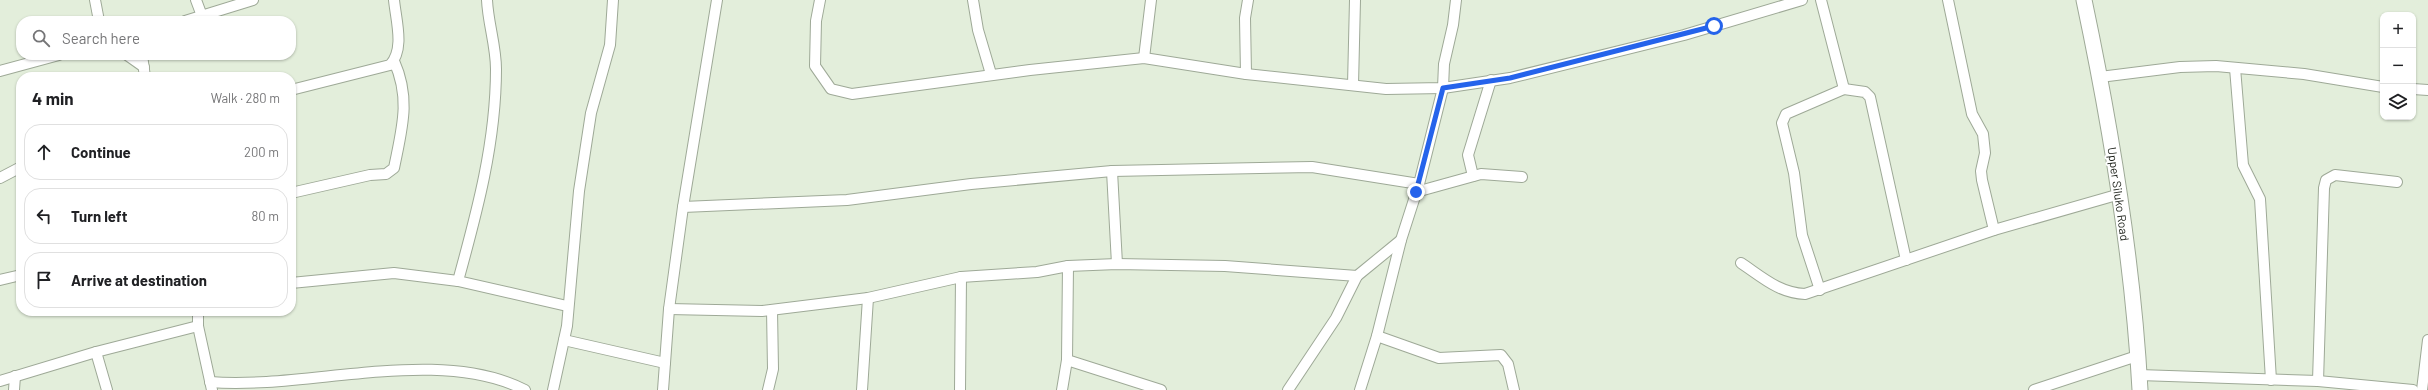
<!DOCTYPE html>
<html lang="en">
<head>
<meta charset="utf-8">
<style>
  body { margin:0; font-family:Barlow,sans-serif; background:#f2f2f2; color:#202124 }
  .controls { position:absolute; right:12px; top:12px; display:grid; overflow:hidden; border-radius:8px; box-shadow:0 1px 3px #0004 }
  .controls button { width:36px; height:36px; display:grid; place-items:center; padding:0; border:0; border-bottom:1px solid #e0e0e0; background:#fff; color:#202124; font:20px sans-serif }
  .stop { position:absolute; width:12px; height:12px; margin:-9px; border:3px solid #2563eb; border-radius:50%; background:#fff }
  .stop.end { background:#2563eb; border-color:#fff; box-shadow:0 1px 4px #0008 }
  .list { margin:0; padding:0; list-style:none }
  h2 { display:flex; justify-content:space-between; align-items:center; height:52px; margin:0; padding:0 16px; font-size:17px }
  h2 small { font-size:13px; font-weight:400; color:#757577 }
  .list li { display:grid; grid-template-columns:26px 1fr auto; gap:12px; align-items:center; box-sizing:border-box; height:56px; margin:0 8px 8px; padding:0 8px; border:1px solid #e0e0e0; border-radius:16px }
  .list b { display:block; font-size:15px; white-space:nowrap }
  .list em { font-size:13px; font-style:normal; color:#757577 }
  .icon { flex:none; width:22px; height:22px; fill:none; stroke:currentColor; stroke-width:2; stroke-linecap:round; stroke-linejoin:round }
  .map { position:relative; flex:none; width:2428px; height:390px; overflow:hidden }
  .search { position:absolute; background:#fff; box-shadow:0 1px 3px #0004; left:16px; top:16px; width:280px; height:44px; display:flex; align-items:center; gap:10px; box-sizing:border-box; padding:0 14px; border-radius:16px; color:#757577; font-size:15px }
  .panel { position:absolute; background:#fff; box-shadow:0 1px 3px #0004; left:16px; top:72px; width:280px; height:244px; border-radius:16px }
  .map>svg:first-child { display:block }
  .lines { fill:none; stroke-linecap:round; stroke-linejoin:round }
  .street-casing { stroke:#9ea997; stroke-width:12 }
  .primary-casing { stroke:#9ea997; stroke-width:17 }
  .street { stroke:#fff; stroke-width:10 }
  .primary { stroke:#fff; stroke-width:15 }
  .route { stroke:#2563eb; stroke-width:5 }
  .labels { text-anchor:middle; stroke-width:3.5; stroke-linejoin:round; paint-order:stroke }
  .street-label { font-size:12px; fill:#1d211a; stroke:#fff }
</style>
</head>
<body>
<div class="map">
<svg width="2428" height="390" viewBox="0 0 2428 390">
  <rect width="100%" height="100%" fill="#e3eedb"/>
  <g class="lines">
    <!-- street casing -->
    <g class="street-casing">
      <g id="street">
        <path d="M95,0L99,21"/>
        <path d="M196,0L202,16"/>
        <path d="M487,0C488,23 496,46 496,69C496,142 477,212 458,281L567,306"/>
        <path d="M820,0L816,21L815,66L831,89L852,94L1030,70L1144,58L1246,74L1386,89L1443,88L1510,78L1684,35L1802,0"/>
        <path d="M973,0L978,30L991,74"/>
        <path d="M1948,0L1972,114L1983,134L1985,153L1981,171L1982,180L1994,230"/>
        <path d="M185,21L253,0"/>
        <path d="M127,55L144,67"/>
        <path d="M142,55L145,77"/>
        <path d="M1144,58L1151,0"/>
        <path d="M2235,68L2243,165L2260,199L2271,380"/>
        <path d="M0,71L59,55"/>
        <path d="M1246,74L1245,18L1248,0"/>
        <path d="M2100,77L2180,67L2216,66L2304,74L2383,87"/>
        <path d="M1353,85L1355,0"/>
        <path d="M1844,89L1865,92L1870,97L1906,260"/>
        <path d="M2413,89L2428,90"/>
        <path d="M291,90L390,65C405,49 396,21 394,0"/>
        <path d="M1112,171L1117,264"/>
        <path d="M1473,176L1468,155L1491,80"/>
        <path d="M0,178L21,167"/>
        <path d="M1416,192L1481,174L1522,177"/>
        <path d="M291,193L370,175L386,174L394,168C402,128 411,99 394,61"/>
        <path d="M683,207L847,200L971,184L1112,171L1312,167L1419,184"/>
        <path d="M1741,263C1762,277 1779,293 1805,294L1994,230L2120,194"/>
        <path d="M0,280L21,275"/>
        <path d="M291,283L394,273L458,281"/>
        <path d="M1820,290L1802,235L1794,173L1782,123L1786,114L1844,89L1821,0"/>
        <path d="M669,309L762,311L868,298L961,277L1037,272L1068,266L1117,264L1225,266L1357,276"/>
        <path d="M198,311V326L212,390"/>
        <path d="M1377,336L1439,358L1501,355L1508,364L1514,390"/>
        <path d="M564,340L665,363"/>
        <path d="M96,352L107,390"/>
        <path d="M1067,360L1161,390"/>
        <path d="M2139,375L2318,381L2413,390"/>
        <path d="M0,381L96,352L198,326"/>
        <path d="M2318,381L2324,188L2326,180L2335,175L2397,182"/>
        <path d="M210,382C308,390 437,345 525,390"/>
        <path d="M14,390L15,376"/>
        <path d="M553,390L567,326L579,191L591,113L610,45L613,0"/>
        <path d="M663,390L669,309L683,207L717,0"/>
        <path d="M768,390L773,369L772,310"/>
        <path d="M862,390L868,298"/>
        <path d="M960,390L961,277"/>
        <path d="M1062,390L1067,360L1068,266"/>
        <path d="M1288,390L1336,318L1357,276L1401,240"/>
        <path d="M1360,390L1377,336L1401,240L1419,184L1443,88L1444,64L1453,25L1456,0"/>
        <path d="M2034,390L2137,356"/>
        <path d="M2422,390L2428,340"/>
      </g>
    </g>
    <!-- primary casing -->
    <g class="primary-casing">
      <path id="primary" d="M2084,0C2111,128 2133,259 2140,390"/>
    </g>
    <!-- street -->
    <use href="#street" class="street"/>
    <!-- primary -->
    <use href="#primary" class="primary"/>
  </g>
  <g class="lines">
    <!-- route -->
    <path class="route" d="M1416,192L1443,88L1510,78L1714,26"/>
  </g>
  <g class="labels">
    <!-- street labels -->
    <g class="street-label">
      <text transform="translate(2118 194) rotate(82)" y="4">Upper Siluko Road</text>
    </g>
  </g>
</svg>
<div class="controls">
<button>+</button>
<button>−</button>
<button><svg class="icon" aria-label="layers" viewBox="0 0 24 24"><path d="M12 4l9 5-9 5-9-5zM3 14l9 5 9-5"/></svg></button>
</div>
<div class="stop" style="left:1714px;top:26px"></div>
<div class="stop end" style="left:1416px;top:192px"></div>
<div class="search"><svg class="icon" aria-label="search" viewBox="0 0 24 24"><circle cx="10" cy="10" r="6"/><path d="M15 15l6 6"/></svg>Search here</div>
<section class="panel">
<h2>4 min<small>Walk · 280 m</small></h2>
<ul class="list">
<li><svg class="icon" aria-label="ahead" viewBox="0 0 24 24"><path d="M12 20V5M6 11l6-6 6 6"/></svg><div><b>Continue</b></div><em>200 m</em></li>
<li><svg class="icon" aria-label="left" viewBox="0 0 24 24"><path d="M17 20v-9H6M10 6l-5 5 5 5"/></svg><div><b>Turn left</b></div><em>80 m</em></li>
<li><svg class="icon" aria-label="arrive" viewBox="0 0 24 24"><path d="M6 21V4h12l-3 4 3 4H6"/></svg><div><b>Arrive at destination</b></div></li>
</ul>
</section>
</div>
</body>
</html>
